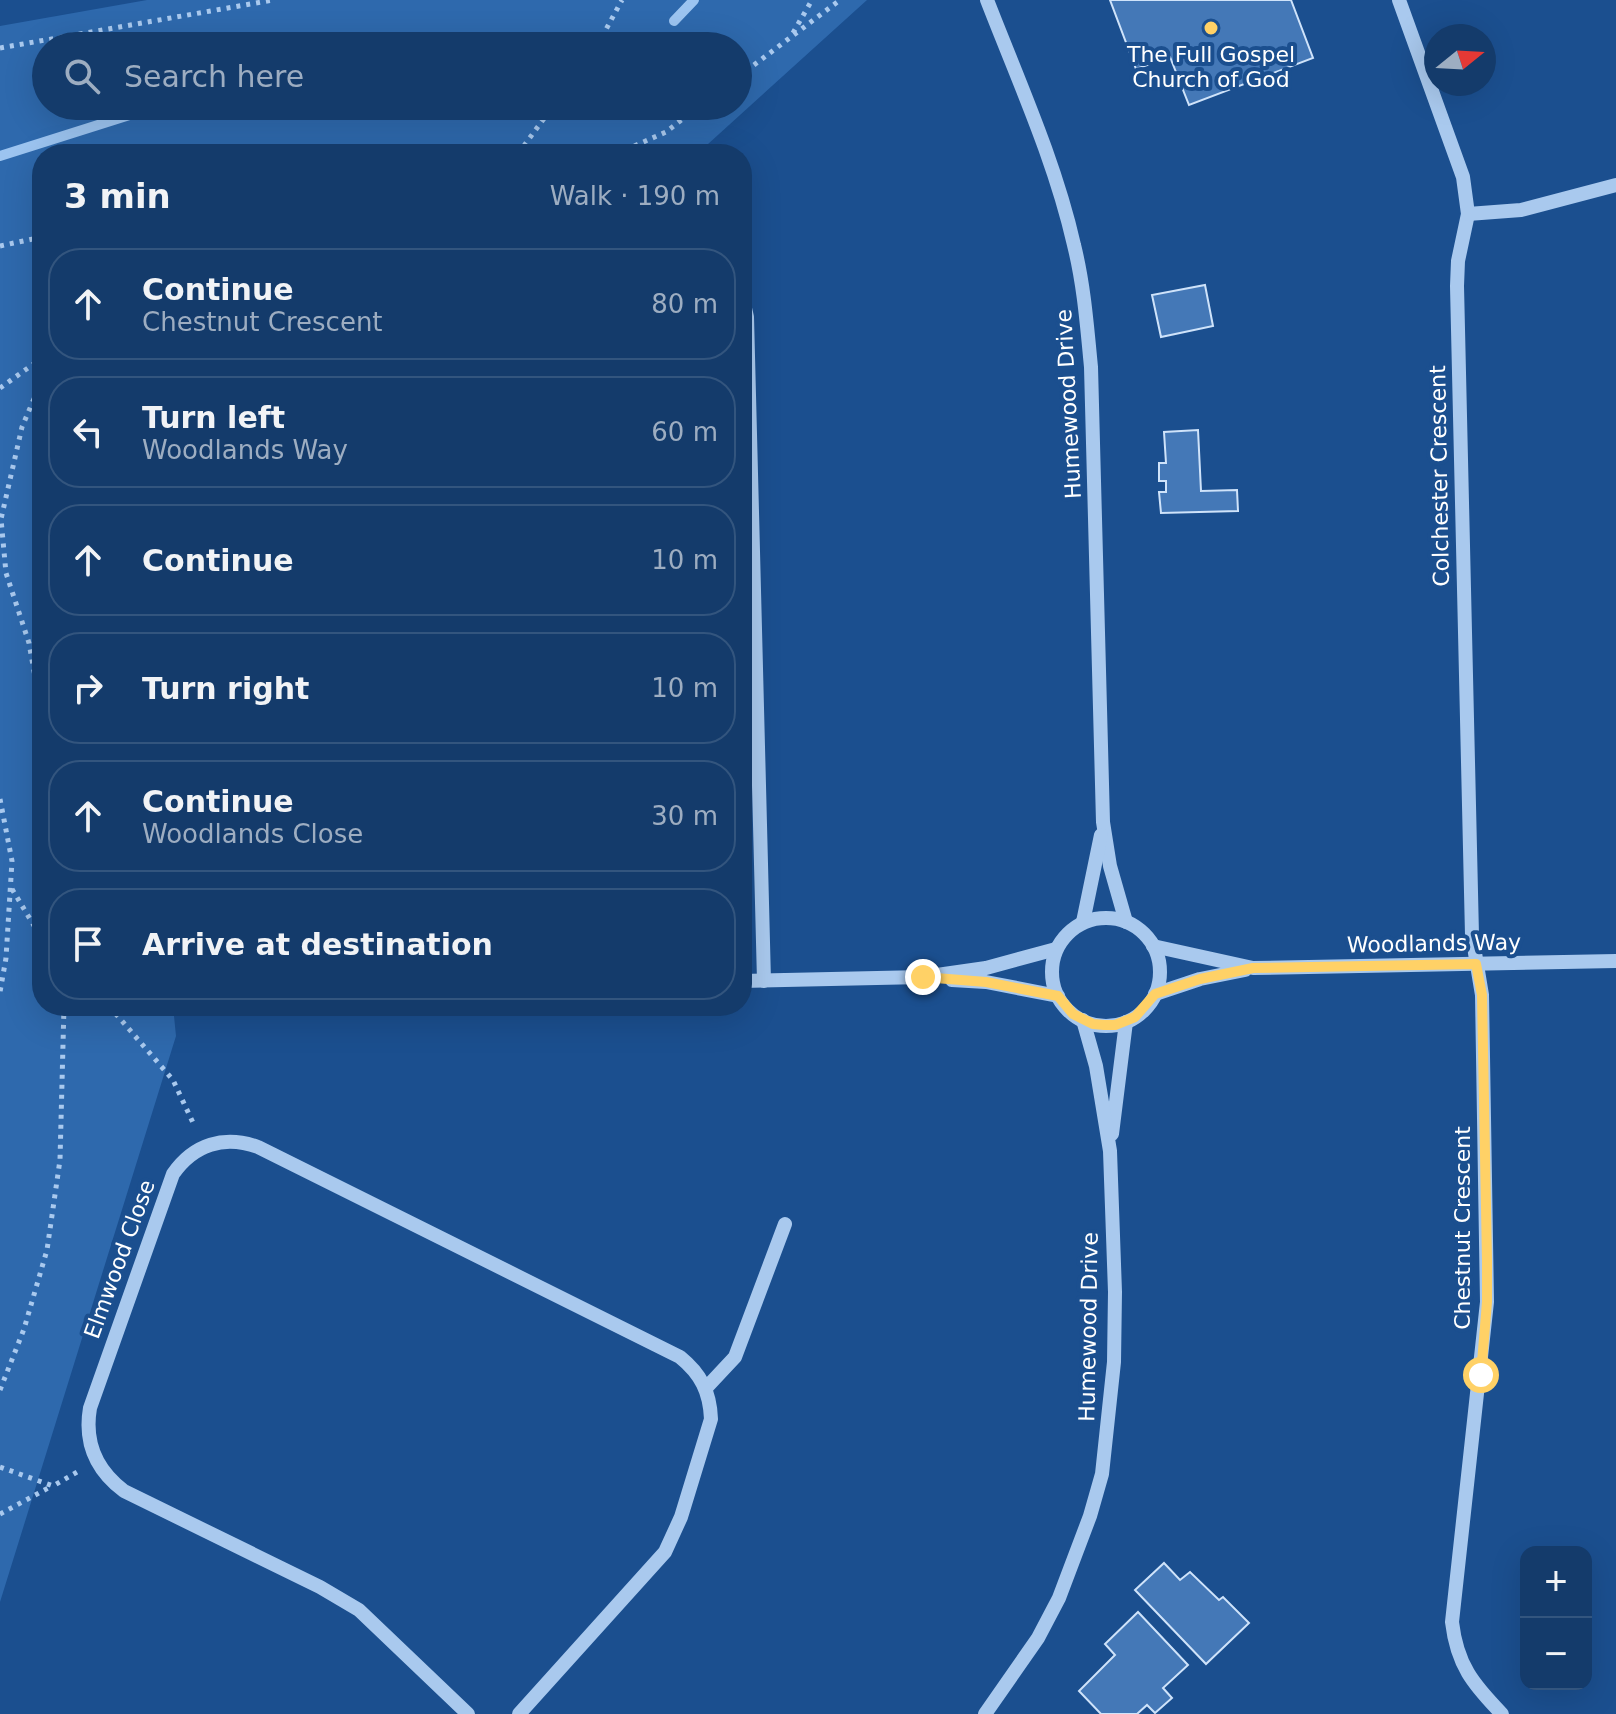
<!DOCTYPE html>
<html lang="en">
<head>
<meta charset="utf-8">
<style>
  body { margin:0; font-family:"DejaVu Sans",sans-serif; background:#214673; color:#f1f3f6 }
  .controls { position:absolute; right:24px; bottom:24px; display:grid; overflow:hidden; border-radius:16px; box-shadow:0 8px 32px #0002 }
  .controls button { width:72px; height:72px; display:grid; place-items:center; padding:0; border:0; border-bottom:2px solid #33557e; background:#143b6b; color:#f1f3f6; font:40px sans-serif }
  .compass { position:absolute; left:1424px; top:24px; width:72px; height:72px; border-radius:50%; background:#143b6b; box-shadow:0 8px 32px #0002; rotate:72deg }
  .stop { position:absolute; width:24px; height:24px; margin:-18px; border:6px solid #ffd166; border-radius:50%; background:#fff }
  .stop.end { background:#ffd166; border-color:#fff; box-shadow:0 2px 8px #0008 }
  .list { margin:0; padding:0; list-style:none }
  h2 { display:flex; justify-content:space-between; align-items:center; height:104px; margin:0; padding:0 32px; font-size:34px }
  h2 small { font-size:26px; font-weight:400; color:#9dadc1 }
  .list li { display:grid; grid-template-columns:52px 1fr auto; gap:24px; align-items:center; box-sizing:border-box; height:112px; margin:0 16px 16px; padding:0 16px; border:2px solid #33557e; border-radius:32px }
  .list b { display:block; font-size:30px; white-space:nowrap }
  .list p { margin:0; font-size:26px; white-space:nowrap; color:#9dadc1 }
  .list em { font-size:26px; font-style:normal; color:#9dadc1 }
  .icon { flex:none; width:44px; height:44px; fill:none; stroke:currentColor; stroke-width:2; stroke-linecap:round; stroke-linejoin:round }
  .map { position:relative; flex:none; width:1616px; height:1714px; overflow:hidden }
  .search { position:absolute; background:#143b6b; box-shadow:0 8px 32px #0002; left:32px; top:32px; width:720px; height:88px; display:flex; align-items:center; gap:20px; box-sizing:border-box; padding:0 28px; border-radius:44px; color:#9dadc1; font-size:30px }
  .panel { position:absolute; background:#143b6b; box-shadow:0 8px 32px #0002; left:32px; top:144px; width:720px; height:872px; border-radius:32px }
  .map>svg:first-child { display:block }
  .green { fill:#2e69ad; fill-rule:evenodd }
  .lines { fill:none; stroke-linecap:round; stroke-linejoin:round }
  .stream { stroke:#9cc4f0; stroke-width:10 }
  .building { fill:#4478b7; stroke:#cfe3fa; stroke-width:2 }
  .path { stroke:#a9c9ee; stroke-width:5; stroke-dasharray:4 6; stroke-linecap:butt }
  .minor { stroke:#a9c9ee; stroke-width:14 }
  .route { stroke:#ffd166; stroke-width:10 }
  .poi-dot { fill:#ffd166; stroke:#1b4f8f; stroke-width:3 }
  .labels { text-anchor:middle; stroke-width:8; stroke-linejoin:round; paint-order:stroke }
  .poi-label { font-size:22px; fill:#fff; stroke:#1b4f8f }
  .street-label { font-size:22px; fill:#fff; stroke:#1b4f8f }
</style>
</head>
<body>
<div class="map">
<svg width="1616" height="1714" viewBox="0 0 1616 1714">
  <rect width="100%" height="100%" fill="#1b4f8f"/>
  <!-- green -->
  <path class="green" d="M147,0H867L697,154H42V1006H173L176,1036L0,1602V26ZM738,46V106H46V46Z"/>
  <g class="lines">
    <!-- stream -->
    <g class="stream">
      <path d="M674,21L694,0"/>
      <path d="M0,156L158,106"/>
    </g>
  </g>
  <!-- building -->
  <g class="building">
    <path d="M1110,0H1291L1313,58L1189,105L1170,57L1136,69Z"/>
    <path d="M1205,285L1213,326L1161,337L1152,295Z"/>
    <path d="M1198,430L1201,491L1237,490L1238,511L1161,513L1159,492H1166V481H1159V463H1166L1164,432Z"/>
    <path d="M1164,1563L1180,1580L1190,1572L1219,1600L1223,1597L1249,1623L1206,1664L1135,1590Z"/>
    <path d="M1138,1612L1188,1665L1163,1688L1172,1698L1155,1713L1147,1705L1137,1714H1101L1079,1691L1115,1655L1105,1644Z"/>
  </g>
  <g class="lines">
    <!-- path -->
    <g class="path">
      <path d="M793,33L812,0"/>
      <path d="M597,46L622,0"/>
      <path d="M0,48L273,0"/>
      <path d="M738,77L840,0"/>
      <path d="M518,154L553,106"/>
      <path d="M616,154L666,132L699,106"/>
      <path d="M0,246L42,237"/>
      <path d="M42,380L22,427L1,519L6,573L29,643L42,716"/>
      <path d="M0,388L42,358"/>
      <path d="M0,799L12,861L6,958L0,992"/>
      <path d="M12,889L36,929L42,935"/>
      <path d="M109,1006L173,1080L195,1127"/>
      <path d="M0,1390L24,1329L47,1250L60,1160L64,1006"/>
      <path d="M0,1467L53,1486L77,1472"/>
      <path d="M0,1514L52,1486"/>
    </g>
    <!-- minor -->
    <g class="minor">
      <path d="M987,0C1018,80 1055,161 1074,245C1084,285 1087,326 1091,367L1103,822L1110,866L1126,922"/>
      <path d="M1399,0L1463,177L1468,214L1458,261L1457,286L1472,935L1482,995L1487,1302L1452,1622C1457,1665 1473,1684 1502,1714"/>
      <path d="M1468,214L1521,210L1616,185"/>
      <path d="M742,295L747,317L764,981"/>
      <circle cx="1106" cy="972" r="54"/>
      <path d="M1083,922L1101,835"/>
      <path d="M1153,946L1253,968L1616,961"/>
      <path d="M952,980L986,982L1058,996"/>
      <path d="M742,981L923,977L986,968L1056,949"/>
      <path d="M1155,994L1200,979L1245,970"/>
      <path d="M1112,1134L1126,1022"/>
      <path d="M706,1388L735,1357L785,1224"/>
      <path d="M468,1714L359,1610L320,1587L124,1491C96,1470 84,1443 90,1408L173,1174C194,1144 224,1135 258,1147L680,1357C701,1374 710,1392 711,1419L681,1517L665,1552L519,1714"/>
      <path d="M985,1714L1038,1638L1059,1598L1090,1516L1102,1474L1114,1362L1115,1292L1110,1151L1096,1066L1083,1020"/>
    </g>
  </g>
  <g class="lines">
    <!-- route -->
    <path class="route" d="M923,977L986,982L1058,996L1073,1014L1093,1024L1104,1025H1115L1135,1017L1155,994L1200,979L1253,968L1476,964L1482,995L1487,1260V1302L1481,1375"/>
  </g>
  <!-- markers -->
  <circle class="poi-dot" cx="1211" cy="28" r="8"/>
  <g class="labels">
    <!-- poi labels -->
    <g class="poi-label">
      <text x="1211" y="62">The Full Gospel<tspan x="1211" dy="25">Church of God</tspan></text>
    </g>
    <!-- street labels -->
    <g class="street-label">
      <text transform="translate(1068 404) rotate(-93)" y="8">Humewood Drive</text>
      <text transform="translate(1439 476) rotate(-91)" y="8">Colchester Crescent</text>
      <text transform="translate(1434 943) rotate(-1)" y="8">Woodlands Way</text>
      <text transform="translate(1462 1228) rotate(-90)" y="8">Chestnut Crescent</text>
      <text transform="translate(119 1259) rotate(-70)" y="8">Elmwood Close</text>
      <text transform="translate(1088 1327) rotate(-89)" y="8">Humewood Drive</text>
    </g>
  </g>
</svg>
<div class="controls">
<button>+</button>
<button>−</button>
</div>
<svg class="compass" viewBox="-18 -18 36 36"><path d="M0-13l5 13h-10z" fill="#e53935"/><path d="M0 13l5-13h-10z" fill="#9dadc1"/></svg>
<div class="stop" style="left:1481px;top:1375px"></div>
<div class="stop end" style="left:923px;top:977px"></div>
<div class="search"><svg class="icon" aria-label="search" viewBox="0 0 24 24"><circle cx="10" cy="10" r="6"/><path d="M15 15l6 6"/></svg>Search here</div>
<section class="panel">
<h2>3 min<small>Walk · 190 m</small></h2>
<ul class="list">
<li><svg class="icon" aria-label="ahead" viewBox="0 0 24 24"><path d="M12 20V5M6 11l6-6 6 6"/></svg><div><b>Continue</b><p>Chestnut Crescent</p></div><em>80 m</em></li>
<li><svg class="icon" aria-label="left" viewBox="0 0 24 24"><path d="M17 20v-9H6M10 6l-5 5 5 5"/></svg><div><b>Turn left</b><p>Woodlands Way</p></div><em>60 m</em></li>
<li><svg class="icon" aria-label="ahead" viewBox="0 0 24 24"><path d="M12 20V5M6 11l6-6 6 6"/></svg><div><b>Continue</b></div><em>10 m</em></li>
<li><svg class="icon" aria-label="right" viewBox="0 0 24 24"><path d="M7 20v-9h11M14 6l5 5-5 5"/></svg><div><b>Turn right</b></div><em>10 m</em></li>
<li><svg class="icon" aria-label="ahead" viewBox="0 0 24 24"><path d="M12 20V5M6 11l6-6 6 6"/></svg><div><b>Continue</b><p>Woodlands Close</p></div><em>30 m</em></li>
<li><svg class="icon" aria-label="arrive" viewBox="0 0 24 24"><path d="M6 21V4h12l-3 4 3 4H6"/></svg><div><b>Arrive at destination</b></div></li>
</ul>
</section>
</div>
</body>
</html>
